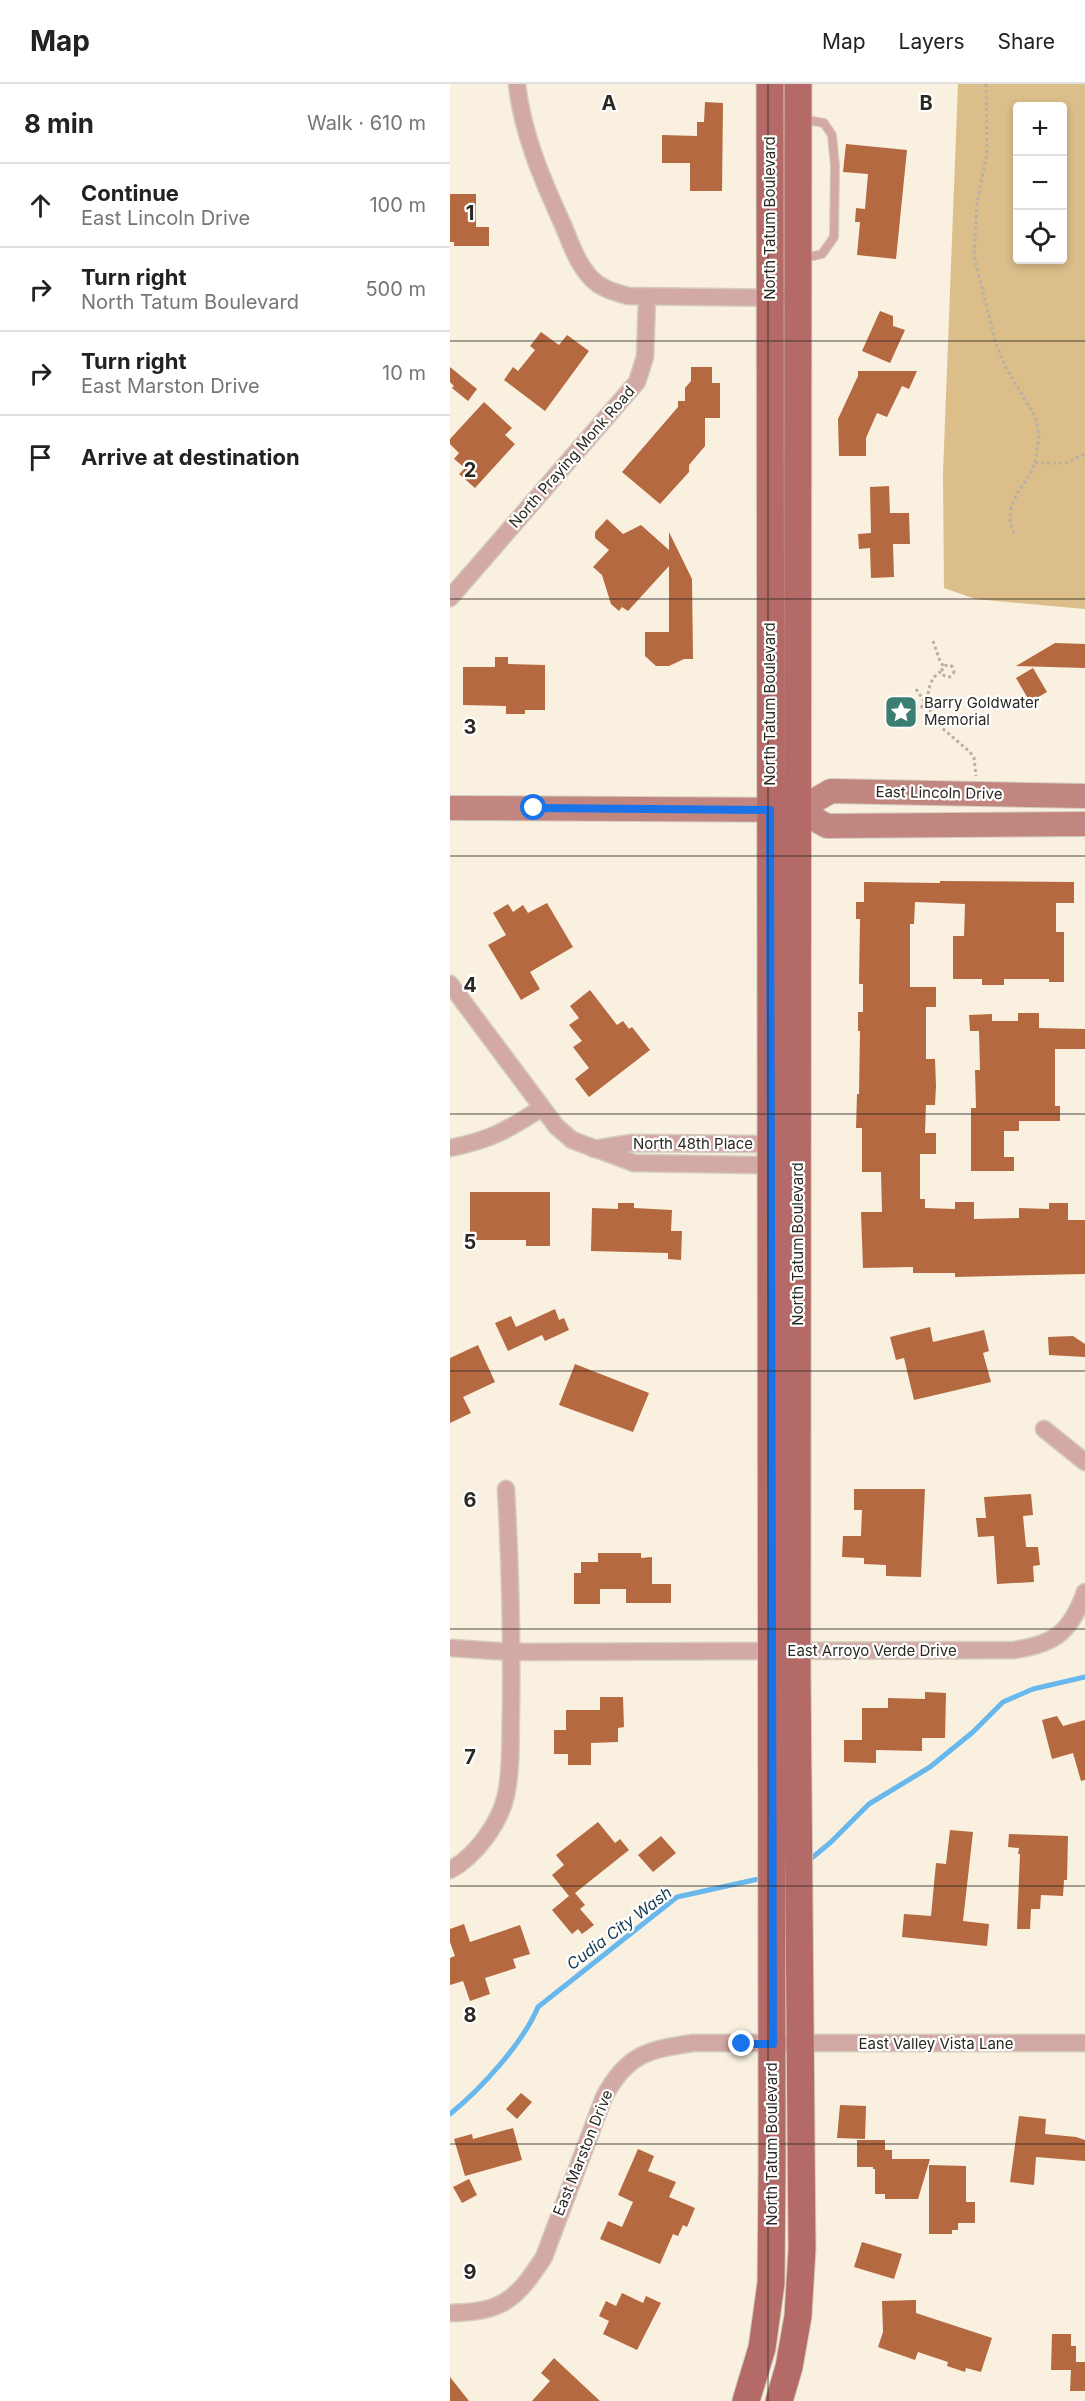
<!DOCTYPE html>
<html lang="en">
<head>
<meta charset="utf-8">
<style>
  body { margin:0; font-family:Inter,sans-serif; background:#f2f2f2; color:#222 }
  .controls { position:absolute; right:18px; top:18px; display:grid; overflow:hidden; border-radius:6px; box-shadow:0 3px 9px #0003 }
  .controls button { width:54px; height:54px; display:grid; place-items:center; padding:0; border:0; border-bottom:2px solid #e0e0e0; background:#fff; color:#222; font:30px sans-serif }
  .stop { position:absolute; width:18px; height:18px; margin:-14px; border:4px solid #1a73e8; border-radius:50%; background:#fff }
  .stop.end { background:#1a73e8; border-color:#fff; box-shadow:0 2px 6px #0008 }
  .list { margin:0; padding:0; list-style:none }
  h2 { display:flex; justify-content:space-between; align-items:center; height:78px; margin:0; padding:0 24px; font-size:26px }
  h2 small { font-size:20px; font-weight:400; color:#767676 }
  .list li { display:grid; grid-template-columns:39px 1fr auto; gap:18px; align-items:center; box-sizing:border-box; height:84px; padding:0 24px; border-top:2px solid #e0e0e0 }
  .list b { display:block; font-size:22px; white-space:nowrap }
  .list p { margin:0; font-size:20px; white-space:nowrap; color:#767676 }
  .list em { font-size:20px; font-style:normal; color:#767676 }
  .icon { flex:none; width:33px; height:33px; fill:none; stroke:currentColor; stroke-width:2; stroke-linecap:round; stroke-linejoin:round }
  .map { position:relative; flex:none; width:635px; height:2317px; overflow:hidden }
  header { display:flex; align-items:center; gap:36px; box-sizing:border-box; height:84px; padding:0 30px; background:#fff; border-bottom:2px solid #e0e0e0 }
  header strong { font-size:28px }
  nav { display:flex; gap:33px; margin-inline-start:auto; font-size:21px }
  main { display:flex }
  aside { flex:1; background:#fff }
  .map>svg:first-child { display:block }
  .green { fill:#dbbe8a; fill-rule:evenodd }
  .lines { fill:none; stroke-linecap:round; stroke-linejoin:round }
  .stream { stroke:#68b8ee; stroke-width:5 }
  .building { fill:#b46940 }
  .lane-casing { stroke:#d4ccbd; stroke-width:10 }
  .street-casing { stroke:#d4ccbd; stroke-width:19 }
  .secondary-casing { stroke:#d4ccbd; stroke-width:26 }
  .primary-casing { stroke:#d4ccbd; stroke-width:29 }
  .path { stroke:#b7b0a3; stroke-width:3; stroke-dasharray:3 3; stroke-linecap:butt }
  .lane { stroke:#d3a9a6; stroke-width:8 }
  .street { stroke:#d3a9a6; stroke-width:16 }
  .secondary { stroke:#c28681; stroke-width:24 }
  .primary { stroke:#b46b67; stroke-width:27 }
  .route { stroke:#1a73e8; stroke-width:8 }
  .grid { fill:none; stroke:#2b2822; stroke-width:1.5; stroke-opacity:0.55 }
  .labels { text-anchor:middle; stroke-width:4.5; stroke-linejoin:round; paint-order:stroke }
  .street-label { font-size:15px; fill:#2b2822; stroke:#fff }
  .poi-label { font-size:15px; fill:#2b2822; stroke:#fff; text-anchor:start }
  .water-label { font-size:16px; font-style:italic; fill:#16394f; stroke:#fff }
  .grid-label { font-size:20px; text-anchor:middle; font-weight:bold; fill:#2b2822; stroke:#fff; stroke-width:4.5; stroke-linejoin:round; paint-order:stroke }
</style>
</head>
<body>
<header>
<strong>Map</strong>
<nav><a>Map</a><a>Layers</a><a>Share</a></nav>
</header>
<main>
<aside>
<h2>8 min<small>Walk · 610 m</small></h2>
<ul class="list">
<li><svg class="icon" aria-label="ahead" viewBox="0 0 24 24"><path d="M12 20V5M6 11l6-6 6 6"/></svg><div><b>Continue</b><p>East Lincoln Drive</p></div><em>100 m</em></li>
<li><svg class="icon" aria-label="right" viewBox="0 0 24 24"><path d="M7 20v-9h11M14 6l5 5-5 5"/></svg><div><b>Turn right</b><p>North Tatum Boulevard</p></div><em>500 m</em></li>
<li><svg class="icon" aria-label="right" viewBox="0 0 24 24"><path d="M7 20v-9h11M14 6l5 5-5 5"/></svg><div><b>Turn right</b><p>East Marston Drive</p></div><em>10 m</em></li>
<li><svg class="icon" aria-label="arrive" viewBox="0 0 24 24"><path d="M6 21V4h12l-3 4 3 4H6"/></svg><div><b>Arrive at destination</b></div></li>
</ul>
</aside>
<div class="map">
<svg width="635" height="2317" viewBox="0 0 635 2317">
  <rect width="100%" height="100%" fill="#f9f0df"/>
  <!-- green -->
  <path class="green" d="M508,0H635V525L525,515L494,504L493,389ZM568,22H612V176H568Z"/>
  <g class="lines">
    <!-- stream -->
    <g class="stream">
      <path d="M357,1778L381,1758L419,1720L480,1683L523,1648L553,1618L583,1605L635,1593"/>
      <path d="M0,2030C31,2005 73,1959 88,1923L227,1813L313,1794"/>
    </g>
  </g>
  <!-- building -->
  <g class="building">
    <path d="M255,18L273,19L272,107H240V79H212V51L247,52V38H254Z"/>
    <path d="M396,60L457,66L446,175L407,171L410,138H405L406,124L415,125L418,90L393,88Z"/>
    <path d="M0,110H26V143H39V162H4V158H0Z"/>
    <path d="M430,227L443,232V242L455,246L440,279L412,267Z"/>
    <path d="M91,248L109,261L117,251L139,267L95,327L54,296L63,283L68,287L85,266L80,262Z"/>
    <path d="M0,283L27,305L18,317L2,304L4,302L0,298Z"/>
    <path d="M241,283H262V299H270V334H255V362L239,381V388L210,420L172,388L228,323V317H235V304L241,297Z"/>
    <path d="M408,287H467L459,305L452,302L437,333L427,329L416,354V372H389L388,335L408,292Z"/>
    <path d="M34,318L62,344L55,351L65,360L25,404L9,390L15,384L4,375L9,369L0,360V355Z"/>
    <path d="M439,402L440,429H459L460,460H443L444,493L421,494L420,464L409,465L408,450L421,449L420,403Z"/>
    <path d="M157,435L173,450L191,441L219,466V448L242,495L243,575H234L219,582H206L195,572V548H219V482L178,527L172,523L169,527L161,520L152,491L143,483L159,466L145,454V448Z"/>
    <path d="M605,559L635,560V584L566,582Z"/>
    <path d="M45,573H58V580L95,581V626H75V630H56V622L13,621V583H45Z"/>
    <path d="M583,584L597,608L580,618L566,594Z"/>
    <path d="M490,797L624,798V819H606V848H614V898H599V895H554V901H532V895H503V852H514L515,820L465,818L464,840H460V903H486V923H476V975H485L486,1002L485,1021H476L475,1049H486V1070H470V1115H475V1124L505,1125V1118H524V1135L569,1134V1124L599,1125V1119H618V1136H635V1190L505,1193V1189H463V1183L413,1184L411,1128H432L431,1088H412V1044H406L407,1010H409L410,947H408V928H413V900H409L410,835H406V818H414V798L490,799Z"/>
    <path d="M97,819L123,863L80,888L90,905L71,916L38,861L56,851L43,829L58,820L63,828L73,821L78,829Z"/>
    <path d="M140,906L167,941L173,937L179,945L182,943L200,966L139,1013L125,995L139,984L123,963L132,957L119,941L129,934L120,922Z"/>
    <path d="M568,929H589V944L635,945V965H605V1022H610V1037H569V1047H554V1073H564V1087H521V1024H526L525,986H530L529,947H520L519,931L542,930V937H568Z"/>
    <path d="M20,1108H100V1162H76V1156H20Z"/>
    <path d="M168,1119H184V1124L222,1126L221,1147H232L231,1176L218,1175V1169L141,1167L142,1124L168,1125Z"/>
    <path d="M105,1225L109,1236L114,1234L119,1246L95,1257L92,1251L58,1267L45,1239L61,1232L66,1243Z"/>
    <path d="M480,1243L483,1258L534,1246L539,1267L533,1269L541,1298L464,1316L454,1274L446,1276L440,1253Z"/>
    <path d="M623,1252L635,1260V1273L599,1271L598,1253Z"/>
    <path d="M28,1261L45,1298L13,1313L21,1329L0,1339V1274Z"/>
    <path d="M125,1280L199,1309L183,1348L109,1321Z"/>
    <path d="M404,1405H475L471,1493L436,1492V1481L414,1480V1474L392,1473L393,1452H411L412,1426H404Z"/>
    <path d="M581,1410L583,1431L573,1432L576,1463H588L590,1481L583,1482L584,1498L547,1500L544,1452L528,1453L526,1434H536L534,1413Z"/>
    <path d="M148,1469H191V1474L202,1473V1500H221V1519H176V1505H150V1520H124V1489H131V1478H148Z"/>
    <path d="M475,1608L496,1609L495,1654H472V1667L426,1666V1679L394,1678V1656H412V1624H438V1614L475,1615Z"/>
    <path d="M150,1613H173L174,1643L168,1644V1658L141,1659V1681H118V1670H104V1646H116V1626H150Z"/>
    <path d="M607,1632L613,1642L635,1636V1696L631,1697L623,1669L602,1675L592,1636Z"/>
    <path d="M148,1738L165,1759L170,1755L179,1766L125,1809L135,1821L130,1825L144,1841L132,1850L128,1845L122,1850L102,1826L119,1812L102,1791L114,1781L106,1771Z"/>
    <path d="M500,1746L523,1748L513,1837L539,1840L537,1862L452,1853L454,1830L481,1832L486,1779L496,1780Z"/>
    <path d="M559,1750L618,1752L617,1796H614L613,1812L591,1811L590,1825H581L580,1845H567L570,1770H568L569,1764L558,1763Z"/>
    <path d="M211,1752L226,1769L203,1788L188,1771Z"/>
    <path d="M14,1840L20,1858L70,1841L80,1870L63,1875L66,1884L35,1894L40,1910L20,1917L13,1897L0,1901V1874L5,1872L0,1858V1845Z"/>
    <path d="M71,2009L82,2018L67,2035L56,2025Z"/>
    <path d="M390,2021L416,2022L415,2055L387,2054Z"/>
    <path d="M569,2032L596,2035L595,2050L626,2053L635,2056V2077L586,2073L584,2101L560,2098Z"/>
    <path d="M63,2044L72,2076L15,2092L4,2055L22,2050L23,2055Z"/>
    <path d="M407,2056H435V2066H442V2075H480L468,2115H435V2110H425V2085H423V2083H407Z"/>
    <path d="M188,2065L204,2072L198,2087L226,2098L219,2113L245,2124L237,2143L233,2141L228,2152L223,2150L210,2180L150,2155L158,2137L172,2143L183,2118L168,2111Z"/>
    <path d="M479,2081L516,2082V2118H525V2139H508V2146H502V2150H479Z"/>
    <path d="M19,2095L27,2111L12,2119L3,2103Z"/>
    <path d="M412,2158L452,2170L444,2195L404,2183Z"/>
    <path d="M172,2209L193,2219L196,2212L211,2219L187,2266L153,2250L159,2237L149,2232L156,2217L166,2222Z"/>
    <path d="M466,2216V2229L542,2254L531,2288L516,2284L515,2288L497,2282L498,2278L468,2268L465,2276L428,2263L433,2248L432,2217Z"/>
    <path d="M602,2250H621V2262H626V2278H635V2307H620L621,2286H601Z"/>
    <path d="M104,2274L150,2317H82L100,2297L91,2289Z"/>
    <path d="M0,2293L19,2317H0Z"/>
  </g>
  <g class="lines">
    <!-- lane casing -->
    <g class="lane-casing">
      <path id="lane" d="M351,175L372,170L384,153L385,82L382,51L374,39L351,35"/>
    </g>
    <!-- street casing -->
    <g class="street-casing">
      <g id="street">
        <path d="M67,0C72,49 93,97 113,141C121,160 127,179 141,194C151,205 165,208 178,212L328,214"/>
        <path d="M0,514L187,298L195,273L197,214"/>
        <path d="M0,900L106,1042L122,1056L184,1079L307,1081L330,1077"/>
        <path d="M0,1064C41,1056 57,1046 92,1024"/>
        <path d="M144,1065L181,1059L321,1060L328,1063"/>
        <path d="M594,1345L635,1378"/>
        <path d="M0,1564L62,1568L564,1566C606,1560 621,1547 635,1508"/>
        <path d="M0,1786C25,1773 50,1739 56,1711C62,1683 60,1653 61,1625C62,1551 60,1478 56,1405"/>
        <path d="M0,2229C53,2228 66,2216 94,2173L154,2013C177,1970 197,1966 243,1959H635"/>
      </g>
    </g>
    <!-- secondary casing -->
    <g class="secondary-casing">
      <g id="secondary">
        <path d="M0,724L348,726L377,742L635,740"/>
        <path d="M348,726L381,707L635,712"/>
      </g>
    </g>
    <!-- primary casing -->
    <g class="primary-casing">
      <g id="primary">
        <path d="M296,2317L312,2264L321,2199L322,2083L320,0"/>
        <path d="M329,2317L339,2283L348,2232L352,2165L347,1587L348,0"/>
      </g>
    </g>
    <!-- path -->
    <g class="path">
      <path d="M536,0L537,70L527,118L524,172L546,260L556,284L586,334L589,352L585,379L581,389L566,411L561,425L560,438L564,449"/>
      <path d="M585,379H616L635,370"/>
      <path d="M483,557L490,577L494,583"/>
      <circle cx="498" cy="587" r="6"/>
      <path d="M466,605L492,644L520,668L524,674L526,692"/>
      <circle cx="452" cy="628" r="8"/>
      <path d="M459,627L477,621C478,608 479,593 492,587"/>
    </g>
    <!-- lane -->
    <use href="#lane" class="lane"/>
    <!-- street -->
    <use href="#street" class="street"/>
    <!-- secondary -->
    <use href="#secondary" class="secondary"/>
    <!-- primary -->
    <use href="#primary" class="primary"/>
  </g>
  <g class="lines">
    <!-- route -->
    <path class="route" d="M84,724L320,726L323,1960H292"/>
  </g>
  <!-- grid -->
  <path class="grid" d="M318,0V2317M0,257H635M0,515H635M0,772H635M0,1030H635M0,1287H635M0,1545H635M0,1802H635M0,2060H635"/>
  <!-- icons -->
  <defs>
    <g id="sight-square" transform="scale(1.725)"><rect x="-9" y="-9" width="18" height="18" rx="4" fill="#3c7f72" stroke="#fff"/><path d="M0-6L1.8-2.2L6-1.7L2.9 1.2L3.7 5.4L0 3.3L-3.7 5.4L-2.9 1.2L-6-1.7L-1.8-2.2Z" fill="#fff"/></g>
  </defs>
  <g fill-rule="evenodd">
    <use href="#sight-square" x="451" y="628"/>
  </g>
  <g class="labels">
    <!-- street labels -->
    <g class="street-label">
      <text transform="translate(320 134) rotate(-90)" y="5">North Tatum Boulevard</text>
      <text transform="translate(122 373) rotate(-49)" y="5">North Praying Monk Road</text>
      <text transform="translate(320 620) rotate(-90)" y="5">North Tatum Boulevard</text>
      <text transform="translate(489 709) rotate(1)" y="5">East Lincoln Drive</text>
      <text x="243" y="1065">North 48th Place</text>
      <text transform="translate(348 1160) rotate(-90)" y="5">North Tatum Boulevard</text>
      <text x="422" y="1572">East Arroyo Verde Drive</text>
      <text x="486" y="1965">East Valley Vista Lane</text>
      <text transform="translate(322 2060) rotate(-90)" y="5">North Tatum Boulevard</text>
      <text transform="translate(133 2069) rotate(-68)" y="5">East Marston Drive</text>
    </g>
    <!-- poi labels -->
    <g class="poi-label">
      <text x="474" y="624">Barry Goldwater<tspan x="474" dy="17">Memorial</tspan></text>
    </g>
    <!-- water labels -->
    <g class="water-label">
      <text transform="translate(169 1844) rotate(-37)" y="6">Cudia City Wash</text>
    </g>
  </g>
  <g class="grid-label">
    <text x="159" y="26">A</text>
    <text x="476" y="26">B</text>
    <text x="20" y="136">1</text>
    <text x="20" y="393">2</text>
    <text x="20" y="650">3</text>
    <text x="20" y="908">4</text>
    <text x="20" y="1165">5</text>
    <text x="20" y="1423">6</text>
    <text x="20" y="1680">7</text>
    <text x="20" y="1938">8</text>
    <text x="20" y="2195">9</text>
  </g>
</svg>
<div class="controls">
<button>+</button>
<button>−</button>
<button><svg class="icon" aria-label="locate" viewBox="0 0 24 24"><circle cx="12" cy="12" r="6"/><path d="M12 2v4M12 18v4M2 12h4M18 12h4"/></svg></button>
</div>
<div class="stop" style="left:84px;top:724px"></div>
<div class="stop end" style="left:292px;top:1960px"></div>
</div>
</main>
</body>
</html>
